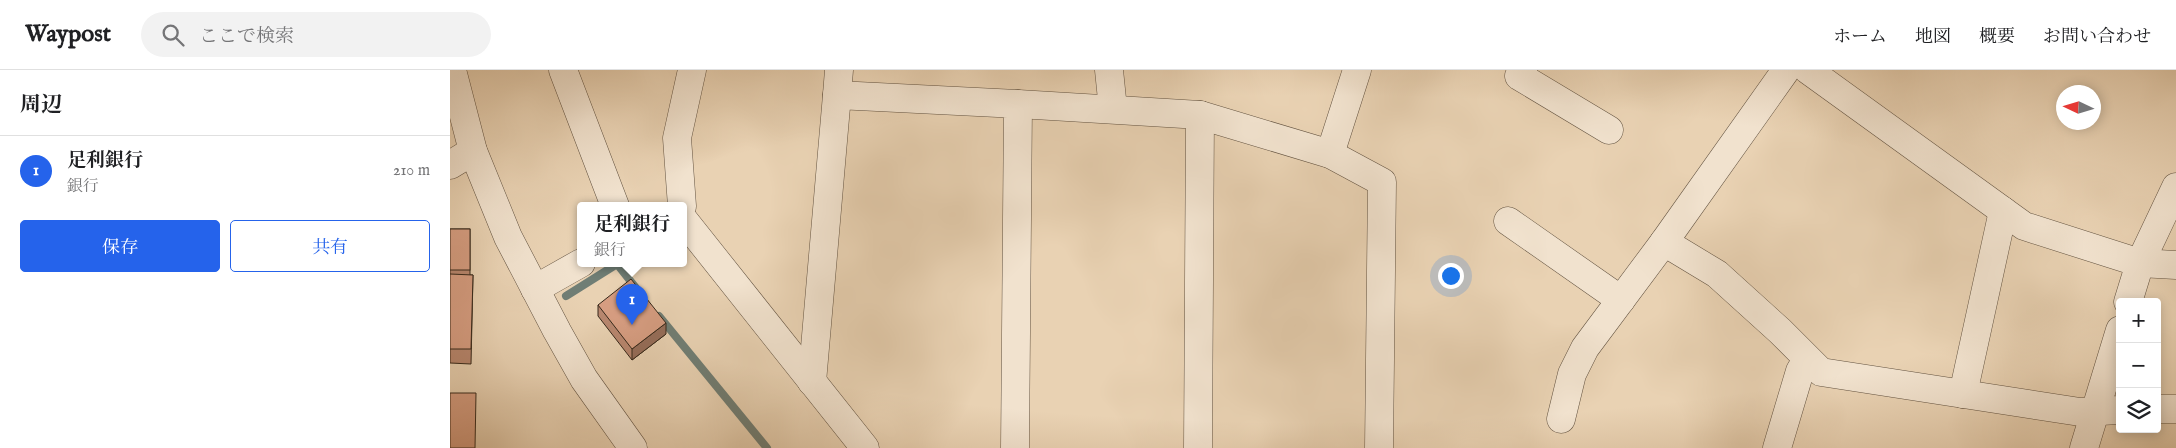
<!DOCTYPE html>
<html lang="ja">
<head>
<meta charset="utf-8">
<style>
  body { margin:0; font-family:"IM FELL English","Noto Serif JP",serif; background:#f2f2f2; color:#202124 }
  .controls { position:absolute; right:15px; bottom:15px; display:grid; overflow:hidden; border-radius:5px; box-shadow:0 2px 12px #0003 }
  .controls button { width:45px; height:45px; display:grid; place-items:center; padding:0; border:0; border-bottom:1px solid #e0e0e0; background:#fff; color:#202124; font:25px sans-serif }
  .compass { position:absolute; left:1606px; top:15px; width:45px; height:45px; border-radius:50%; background:#fff; box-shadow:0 2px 12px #0003; rotate:274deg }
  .you { position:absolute; left:1000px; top:205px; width:18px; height:18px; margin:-12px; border:4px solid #fff; border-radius:50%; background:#1a73e8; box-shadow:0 0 0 8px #1a73e833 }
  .badge { display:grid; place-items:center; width:32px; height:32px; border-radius:50%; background:#2563eb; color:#fff; font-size:16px; font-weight:700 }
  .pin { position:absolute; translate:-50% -41px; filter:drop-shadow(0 1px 2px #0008) }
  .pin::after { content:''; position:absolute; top:26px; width:18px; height:15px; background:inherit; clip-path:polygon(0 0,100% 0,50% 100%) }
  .popup { position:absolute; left:127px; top:132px; width:110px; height:65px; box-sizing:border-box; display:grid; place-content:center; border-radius:5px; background:#fff; filter:drop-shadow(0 1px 4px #0005); font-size:16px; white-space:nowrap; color:#757577 }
  .popup b { font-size:19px; color:#202124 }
  .popup::after { content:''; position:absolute; left:50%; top:100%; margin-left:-10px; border:10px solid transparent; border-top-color:#fff }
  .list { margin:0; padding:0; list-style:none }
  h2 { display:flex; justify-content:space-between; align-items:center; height:65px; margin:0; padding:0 20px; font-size:21px }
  h2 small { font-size:16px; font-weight:400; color:#757577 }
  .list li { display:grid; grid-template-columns:32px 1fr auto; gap:15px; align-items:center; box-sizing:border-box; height:70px; padding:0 20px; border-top:1px solid #e0e0e0 }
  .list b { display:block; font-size:19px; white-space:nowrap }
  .list p { margin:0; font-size:16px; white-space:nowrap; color:#757577 }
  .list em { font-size:16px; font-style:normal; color:#757577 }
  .actions { display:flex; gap:10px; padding:15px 20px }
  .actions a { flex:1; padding:11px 0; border:1px solid #2563eb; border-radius:5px; text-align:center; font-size:18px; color:#2563eb }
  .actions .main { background:#2563eb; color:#fff }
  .icon { flex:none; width:28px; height:28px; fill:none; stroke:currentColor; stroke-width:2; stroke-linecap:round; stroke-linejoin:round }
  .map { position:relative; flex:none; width:1726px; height:378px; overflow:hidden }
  header { display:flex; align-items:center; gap:30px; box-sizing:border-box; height:70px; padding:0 25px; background:#fff; border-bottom:1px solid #e0e0e0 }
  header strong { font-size:24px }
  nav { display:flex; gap:28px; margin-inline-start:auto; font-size:18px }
  .search { width:350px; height:45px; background:#f2f2f2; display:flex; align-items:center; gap:12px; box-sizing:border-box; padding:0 18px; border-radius:28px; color:#757577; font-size:19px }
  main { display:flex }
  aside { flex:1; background:#fff }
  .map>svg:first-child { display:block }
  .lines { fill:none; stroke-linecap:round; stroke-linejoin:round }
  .stream { stroke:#707e75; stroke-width:8 }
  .minor-casing { stroke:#635341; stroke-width:29 }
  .minor { stroke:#f1e2ce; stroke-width:28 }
  .wall { fill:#b8876f; stroke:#36291b }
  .shaded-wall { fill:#966e5a; stroke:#36291b }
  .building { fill:#d69d81; stroke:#36291b }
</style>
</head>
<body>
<header>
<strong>Waypost</strong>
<div class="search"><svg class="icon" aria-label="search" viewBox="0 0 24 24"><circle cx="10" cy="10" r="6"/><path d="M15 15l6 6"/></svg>ここで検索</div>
<nav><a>ホーム</a><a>地図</a><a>概要</a><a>お問い合わせ</a></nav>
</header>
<main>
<aside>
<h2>周辺<small></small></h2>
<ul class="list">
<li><span class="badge">1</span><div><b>足利銀行</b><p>銀行</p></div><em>210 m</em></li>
</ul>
<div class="actions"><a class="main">保存</a><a>共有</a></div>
</aside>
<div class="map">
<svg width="1726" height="378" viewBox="0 0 1726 378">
  <rect width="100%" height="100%" fill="#e9d2b3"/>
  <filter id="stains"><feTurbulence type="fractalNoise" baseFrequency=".004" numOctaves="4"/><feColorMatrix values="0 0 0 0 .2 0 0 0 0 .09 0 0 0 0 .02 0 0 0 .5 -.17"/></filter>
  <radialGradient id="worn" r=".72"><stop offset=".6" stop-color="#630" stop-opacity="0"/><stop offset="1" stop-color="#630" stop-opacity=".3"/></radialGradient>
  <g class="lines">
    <!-- stream -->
    <g class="stream">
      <path d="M116,226L167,194L186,218"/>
      <path d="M209,246L317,378"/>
    </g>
    <!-- minor casing -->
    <g class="minor-casing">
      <g id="minor">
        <path d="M2,0L23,81L58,167L107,261L134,309L183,378"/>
        <path d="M113,0L165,136"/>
        <path d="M659,0L663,39"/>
        <path d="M1073,0L1069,6L1159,60"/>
        <path d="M1358,0L1574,156L1690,193L1726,195"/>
        <path d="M387,25L389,0"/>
        <path d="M568,34L750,45L880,84L932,112L929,378"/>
        <path d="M880,84L907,0"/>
        <path d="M0,95L23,81"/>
        <path d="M232,136L227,68L242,0"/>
        <path d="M233,149L415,378"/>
        <path d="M1058,151L1171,230"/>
        <path d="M1214,172L1267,204L1330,261L1371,302L1630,342L1670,340"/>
        <path d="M85,219L131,193"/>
        <path d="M1678,232L1690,193L1726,117"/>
        <path d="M362,312L387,25L568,34L565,378"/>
        <path d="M1513,324L1553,141"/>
        <path d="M1707,339H1726"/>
        <path d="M1111,349L1122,304L1135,278L1214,172L1336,0"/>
        <path d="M748,378L750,45"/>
        <path d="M1327,378L1350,301L1357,289"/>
        <path d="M1634,378L1670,260"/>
      </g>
    </g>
    <!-- minor -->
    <use href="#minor" class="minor"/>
  </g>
  <!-- wall -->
  <g class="wall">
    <path d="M0,159H20V205H23L21,294L0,293Z"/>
    <path d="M148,235L216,264L182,290L148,246Z"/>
  </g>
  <!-- shaded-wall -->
  <path class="shaded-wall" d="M216,253V264L182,290V279Z"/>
  <!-- building -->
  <g class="building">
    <rect x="0" y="159" width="20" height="41"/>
    <path d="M0,204L23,205L21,279H0Z"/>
    <path d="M181,209L216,253L182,279L148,235Z"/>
    <path d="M0,323H26L25,378H0Z"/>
  </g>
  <rect width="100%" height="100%" filter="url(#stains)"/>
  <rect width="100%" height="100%" fill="url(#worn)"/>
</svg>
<div class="controls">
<button>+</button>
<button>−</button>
<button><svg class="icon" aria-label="layers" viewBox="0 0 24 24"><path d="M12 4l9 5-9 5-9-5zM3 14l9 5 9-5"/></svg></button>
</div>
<svg class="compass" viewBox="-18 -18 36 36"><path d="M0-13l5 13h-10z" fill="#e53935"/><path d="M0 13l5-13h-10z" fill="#757577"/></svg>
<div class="you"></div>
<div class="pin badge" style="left:182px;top:255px">1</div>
<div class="popup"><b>足利銀行</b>銀行</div>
</div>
</main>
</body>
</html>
